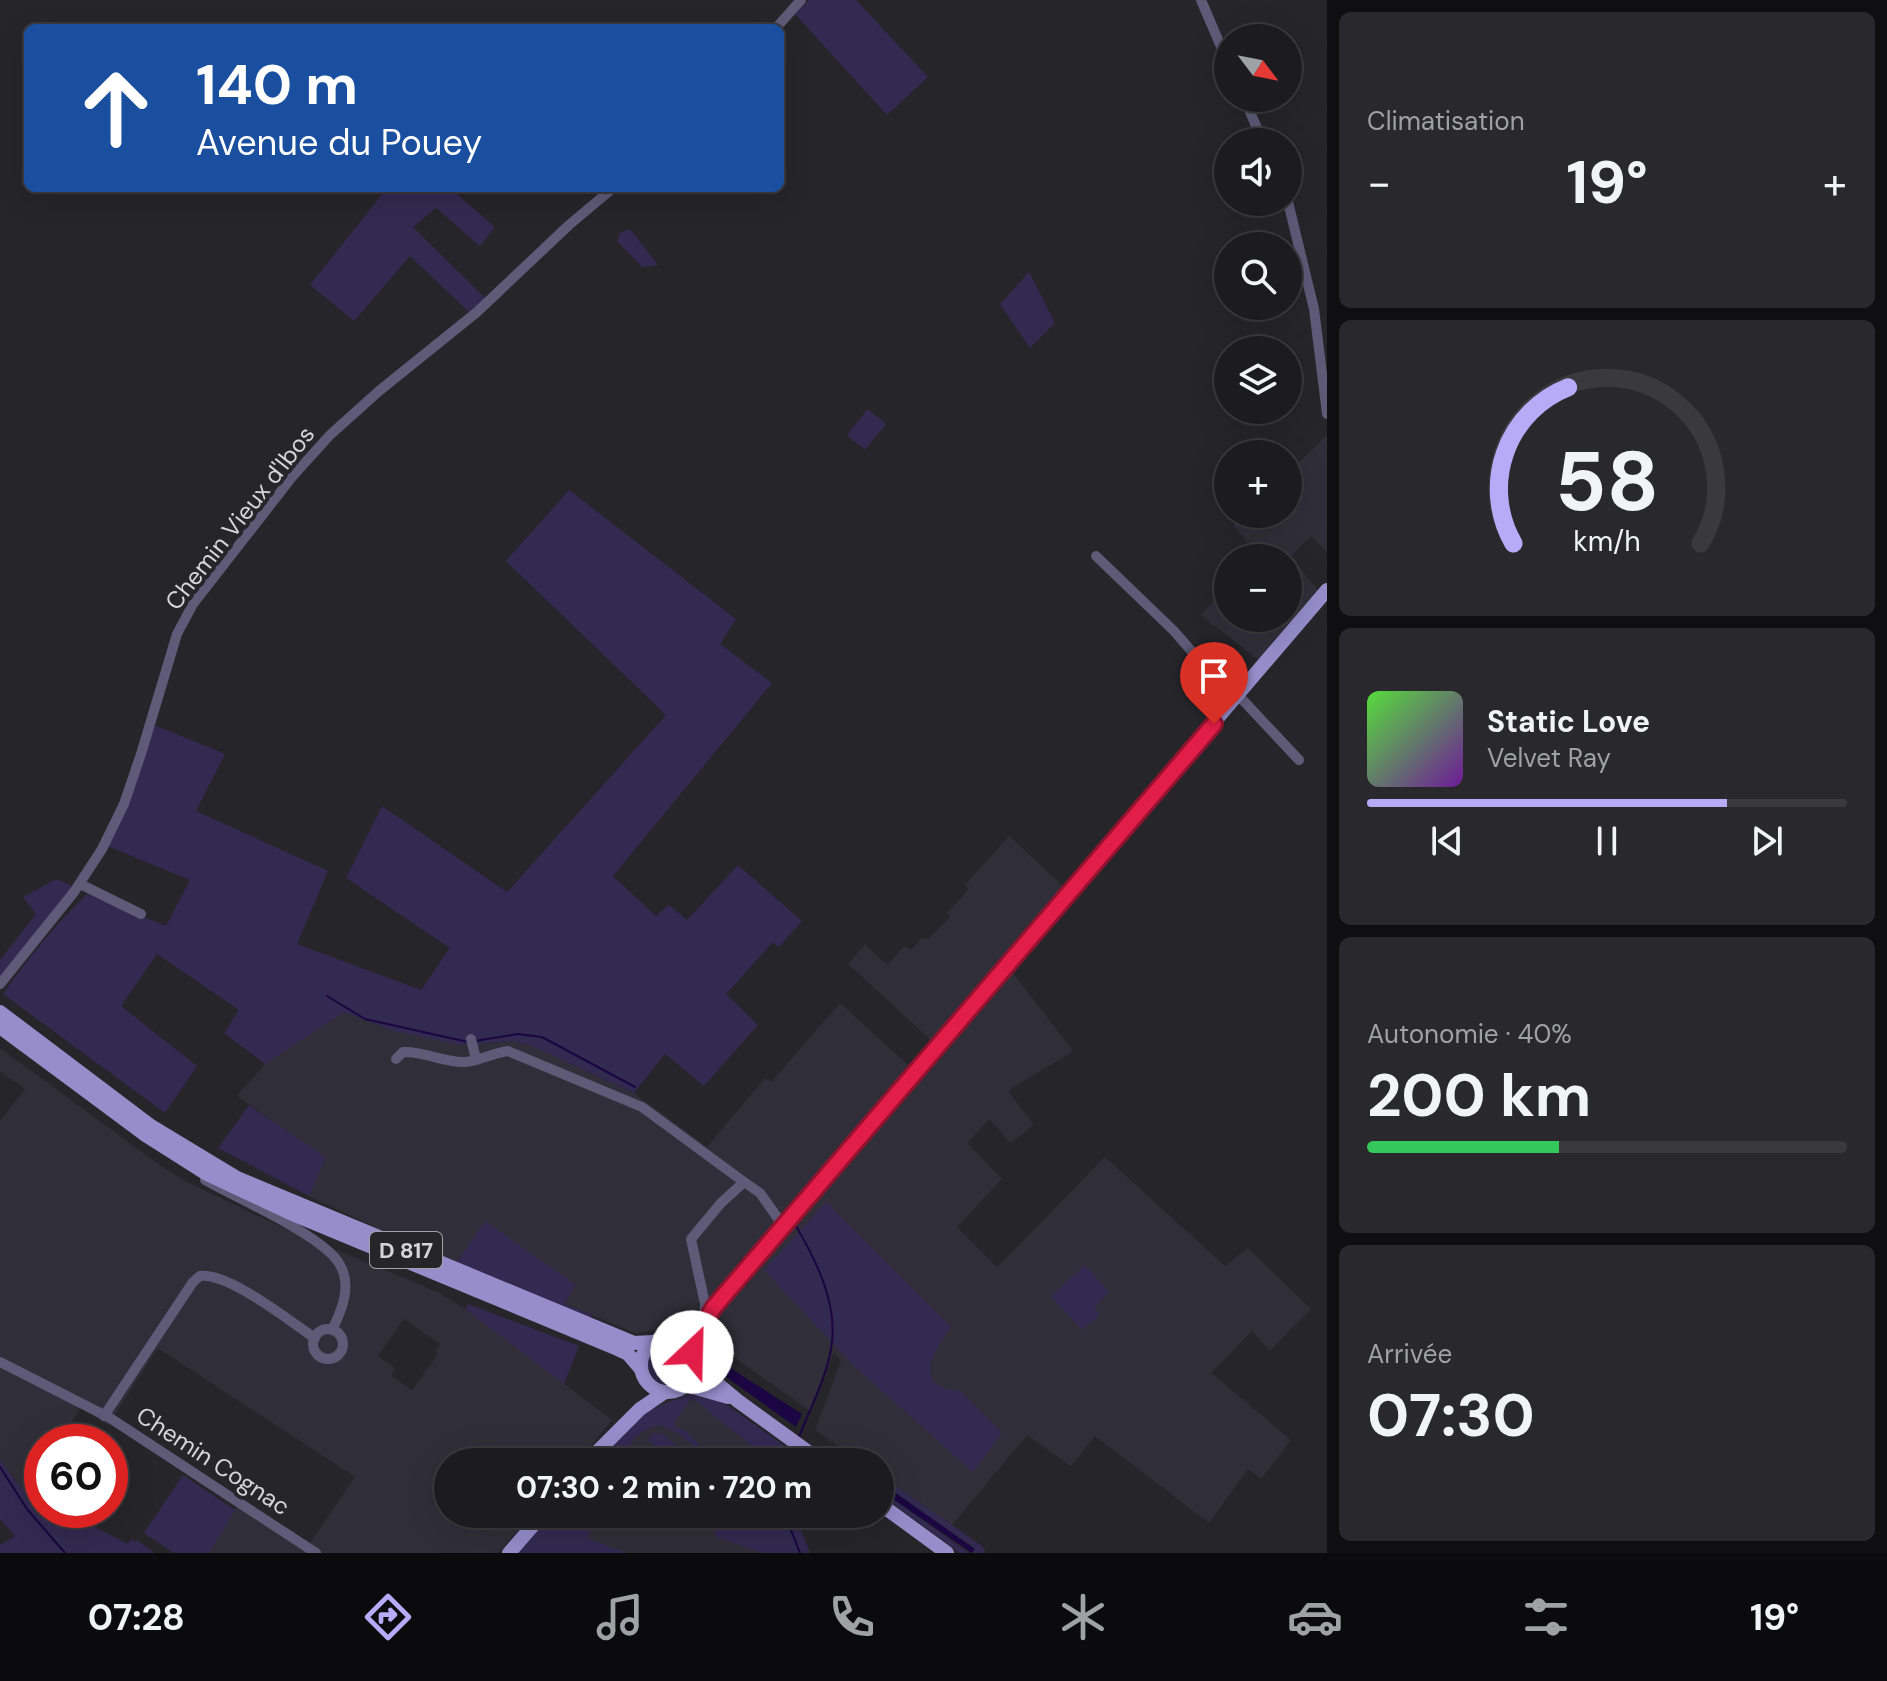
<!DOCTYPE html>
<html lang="fr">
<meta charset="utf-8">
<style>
:root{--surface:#1c1c20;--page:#29292d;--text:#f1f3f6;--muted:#a0a1a5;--line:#3a3a3e;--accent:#b7abf8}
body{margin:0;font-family:"DM Sans",sans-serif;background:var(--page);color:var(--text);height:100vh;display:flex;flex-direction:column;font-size:30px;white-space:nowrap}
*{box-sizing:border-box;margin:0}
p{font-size:26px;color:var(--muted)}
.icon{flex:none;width:44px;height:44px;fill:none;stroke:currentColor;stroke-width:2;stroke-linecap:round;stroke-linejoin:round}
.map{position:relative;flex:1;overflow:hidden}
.panel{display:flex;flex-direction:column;gap:12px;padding:12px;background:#0f0f12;width:560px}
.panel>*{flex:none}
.banner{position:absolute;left:24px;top:24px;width:760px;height:168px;border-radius:12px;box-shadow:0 8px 32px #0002,0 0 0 2px var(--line);background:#1a4fa0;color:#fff;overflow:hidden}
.needle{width:52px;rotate:122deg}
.controls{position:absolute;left:1214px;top:24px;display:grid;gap:16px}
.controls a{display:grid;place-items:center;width:88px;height:88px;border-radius:50%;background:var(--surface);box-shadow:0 8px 32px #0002,0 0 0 2px var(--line);font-size:40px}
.speed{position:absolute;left:24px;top:1424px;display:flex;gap:16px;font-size:40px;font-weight:700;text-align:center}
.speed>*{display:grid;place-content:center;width:104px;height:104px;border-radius:50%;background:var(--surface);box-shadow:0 8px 32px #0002,0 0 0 2px var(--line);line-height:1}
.speed .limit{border:12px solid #d22;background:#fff;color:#111}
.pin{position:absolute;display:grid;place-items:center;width:68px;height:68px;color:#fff;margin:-82px -34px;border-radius:50% 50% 50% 0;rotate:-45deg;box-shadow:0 0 8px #0007}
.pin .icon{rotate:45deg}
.me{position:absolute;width:88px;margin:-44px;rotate:24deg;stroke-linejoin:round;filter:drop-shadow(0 0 6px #0008)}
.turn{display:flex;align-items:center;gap:28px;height:168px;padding:0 40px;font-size:36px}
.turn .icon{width:104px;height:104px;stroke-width:2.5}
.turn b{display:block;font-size:56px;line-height:68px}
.big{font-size:60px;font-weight:700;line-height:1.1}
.panel .tile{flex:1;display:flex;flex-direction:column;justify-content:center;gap:12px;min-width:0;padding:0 28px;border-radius:12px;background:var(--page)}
.panel .dial{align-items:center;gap:0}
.dial svg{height:208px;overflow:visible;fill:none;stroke:var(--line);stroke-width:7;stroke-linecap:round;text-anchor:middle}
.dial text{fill:var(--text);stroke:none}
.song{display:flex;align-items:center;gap:24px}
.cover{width:96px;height:96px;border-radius:12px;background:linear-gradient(135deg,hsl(110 70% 55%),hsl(280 70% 35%))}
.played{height:8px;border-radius:4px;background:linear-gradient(90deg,var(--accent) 75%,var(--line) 75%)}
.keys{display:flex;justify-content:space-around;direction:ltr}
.heat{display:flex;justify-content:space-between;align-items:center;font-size:44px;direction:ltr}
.charge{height:12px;border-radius:6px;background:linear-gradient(90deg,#34c759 40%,var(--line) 0)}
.trip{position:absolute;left:434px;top:1448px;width:460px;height:80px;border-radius:40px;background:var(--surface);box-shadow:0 8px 32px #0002,0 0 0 2px var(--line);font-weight:700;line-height:80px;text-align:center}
.tabs{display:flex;height:128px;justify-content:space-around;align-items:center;background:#0b0b0d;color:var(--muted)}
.tabs .icon{width:56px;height:56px}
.tabs .current{color:var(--accent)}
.tabs b{font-size:36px;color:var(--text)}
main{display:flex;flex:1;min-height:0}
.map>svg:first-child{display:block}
.built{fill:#302f39;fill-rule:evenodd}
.green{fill:#322a51}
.water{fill:#1b0542}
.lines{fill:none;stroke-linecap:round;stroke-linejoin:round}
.stream{stroke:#1b0542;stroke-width:2}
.minor{stroke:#5e5a78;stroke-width:10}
.major{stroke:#968dca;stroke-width:14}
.route-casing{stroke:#92132f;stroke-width:20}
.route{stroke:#e11d48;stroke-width:14}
.labels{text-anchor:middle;stroke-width:8;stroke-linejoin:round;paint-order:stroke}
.shield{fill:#26252a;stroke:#a1a0a4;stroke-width:2}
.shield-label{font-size:22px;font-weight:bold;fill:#d6d5d9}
.street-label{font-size:24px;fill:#d6d5d9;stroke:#26252a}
</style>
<main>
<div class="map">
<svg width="1327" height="1553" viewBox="0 0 1327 1553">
<rect width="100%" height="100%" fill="#26252a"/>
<!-- built -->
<g class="built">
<path d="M1327 435V552L1311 536 1291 556 1319 592 1261 662 1201 615 1228 586V618H1288V558H1255L1259 553 1233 526 1246 514H1288V473Z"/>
<path d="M1009 836 1076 898 1013 973 1073 1051 1008 1091 1034 1125 1010 1143 990 1119 967 1143 1002 1179 957 1227 997 1267 1105 1157 1225 1266 1248 1248 1311 1309 1270 1351 1252 1331 1211 1373 1291 1440 1261 1479 1248 1469 1209 1523 1095 1436 1071 1466 1027 1435 952 1525 880 1475V1462H861L815 1430 841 1361 834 1352 810 1411 705 1337 708 1327 718 1315 700 1301 699 1307 684 1326 635 1333 564 1304 576 1285 455 1265 309 1196 325 1157 237 1096 265 1064 344 1012 394 1031 493 1043 514 1041 532 1046 634 1093 707 1147 765 1078 771 1082 840 1003 909 1066 931 1040 848 964 865 944 887 965 904 946 911 950 922 938 928 939 950 917 947 913 969 889 965 885Z"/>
<path d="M0 1048 165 1169 189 1183 277 1225 440 1293 465 1309 612 1420 577 1462H448V1514H532L498 1553H209L240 1501 310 1543 355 1477 158 1348 108 1425 80 1407 61 1442H42V1478L32 1496 19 1485 0 1460V1121L25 1089 0 1071ZM404 1319 440 1344 435 1351 438 1354 412 1390 391 1376 396 1369 378 1356Z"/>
<path d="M693 1393 754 1424 803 1459 802 1462H595L661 1404Z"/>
<path d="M551 1514H797L796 1524 785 1553H518Z"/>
</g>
<!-- green -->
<g class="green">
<path d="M809 0H856L928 77 887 115 795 14Z"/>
<path d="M387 188H450L495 227 480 246 436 208 413 227 485 298 469 312 410 256 354 321 310 285Z"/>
<path d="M630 229 658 265 642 267 617 241 620 233Z"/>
<path d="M1029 272 1055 323 1030 348 1000 304Z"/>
<path d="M868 409 886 424 865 450 847 435Z"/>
<path d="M569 490 736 619 720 644 772 683 613 876 656 916 669 905 687 920 738 865 802 921 779 947 773 942 726 994 758 1025 704 1086 665 1054 634 1093 532 1046 513 1041 460 1045 394 1031 344 1012 265 1064 224 1033 239 1010 157 954 121 1006 197 1066 165 1113 3 994C29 957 55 925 87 894L166 926 190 880 100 843 120 800 147 722 225 754 196 811 328 871 297 944 421 990 450 948 346 878 382 806 507 892 666 715 506 561Z"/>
<path d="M56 879 71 885 70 891 0 977V960L36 914 23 897Z"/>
<path d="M249 1105 326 1157 309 1196 218 1148Z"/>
<path d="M826 1202 951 1327C933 1352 911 1387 960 1391L1002 1433 973 1472 855 1367 764 1270Z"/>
<path d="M485 1221 576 1285 564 1304 592 1314 590 1319 455 1265Z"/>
<path d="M1085 1265 1109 1292 1094 1307 1100 1314 1082 1330 1051 1296Z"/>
<path d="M468 1304 579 1346 564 1384 465 1309Z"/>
<circle cx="669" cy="1364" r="21"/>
<path d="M693 1393 724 1403 803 1459 802 1462H772L692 1398 674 1423 675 1427 685 1430 698 1443V1454L693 1462 687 1461 692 1453V1444L678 1433 659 1425 645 1430 630 1442 644 1462H608L606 1452 647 1411Z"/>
<path d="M653 1433 663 1434 678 1446 664 1461 648 1439Z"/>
<path d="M0 1460 19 1485 42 1504V1510H49L70 1523 83 1521 128 1544 131 1539 135 1542 137 1540 154 1553H0V1545L15 1536 0 1519Z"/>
<path d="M183 1475 235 1510 209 1553H174L144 1533Z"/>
<path d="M880 1475 982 1546 986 1553H972L974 1548 880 1482Z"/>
<path d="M880 1490 969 1553H960L880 1494Z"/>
<path d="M551 1514H618L606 1530 592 1525 587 1538 627 1553H518Z"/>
<path d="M676 1514H768L780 1519 797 1520 810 1553H763L716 1537 715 1530Z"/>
</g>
<!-- water -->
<g class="water">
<path d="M727 1366 802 1414 796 1427 722 1374Z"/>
<path d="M880 1482 975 1549 972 1553 880 1490Z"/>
</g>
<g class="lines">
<!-- stream -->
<g class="stream">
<path d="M327 996 365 1019 468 1042"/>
<path d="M475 1041 518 1034 542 1037 635 1087"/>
<path d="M796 1226C817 1262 839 1306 831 1349 826 1378 810 1409 799 1437"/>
<path d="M794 1462 795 1454"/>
<path d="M0 1467 27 1509 65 1553"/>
<path d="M787 1520 800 1553"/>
</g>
<!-- minor -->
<g class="minor">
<path d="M1201 0 1228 63"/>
<path d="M776 28 801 0"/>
<path d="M1244 98 1263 142"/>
<path d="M1288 202 1314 309 1327 414"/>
<path d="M1096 556 1174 631 1234 700"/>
<path d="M1239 696 1299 760"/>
<path d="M80 884 141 914"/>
<path d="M0 984 74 892 102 849 124 804 141 754 177 634 193 604 292 477 330 435 379 391 477 312 569 225 613 188"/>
<path d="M471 1039 476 1059"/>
<path d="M396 1059 403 1052C424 1051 445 1063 465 1062 478 1061 493 1053 508 1051L642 1107 744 1182"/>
<path d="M205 1180C236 1198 325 1236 340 1265 352 1286 342 1310 332 1330"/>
<path d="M704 1315 705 1304 691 1239 721 1203 744 1182 760 1193 784 1227"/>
<circle cx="328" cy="1344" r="15"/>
<path d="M0 1362 110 1418 316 1553"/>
<path d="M104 1416 193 1282 200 1276C230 1273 289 1321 315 1338"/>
</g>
<!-- major -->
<g class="major">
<path d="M0 1012 151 1126 237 1178 634 1343 653 1342"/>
<path d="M0 1027 144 1134 207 1174 290 1213 613 1347 628 1354 640 1368"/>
<circle cx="668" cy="1365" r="27"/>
<path d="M692 1352 697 1336 714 1307 1327 590"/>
<path d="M696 1366 738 1401 822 1462"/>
<path d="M686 1385 728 1397"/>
<path d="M587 1462 640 1409 665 1392"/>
<path d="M880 1504 947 1553"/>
<path d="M509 1553 543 1514"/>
</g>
</g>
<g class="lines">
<!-- route casing -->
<g class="route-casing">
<path id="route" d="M692 1352 697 1336 714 1307 1214 724"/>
</g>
<!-- route -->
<use href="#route" class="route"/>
</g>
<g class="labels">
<!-- shield labels -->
<rect class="shield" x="370" y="1232" width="72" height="36" rx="6"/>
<g class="shield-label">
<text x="406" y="1258">D 817</text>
</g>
<!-- street labels -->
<g class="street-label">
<text transform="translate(240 518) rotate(-52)" y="8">Chemin Vieux d'Ibos</text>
<text transform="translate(213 1461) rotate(33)" y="8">Chemin Cognac</text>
</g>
</g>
</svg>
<div class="controls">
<a><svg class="needle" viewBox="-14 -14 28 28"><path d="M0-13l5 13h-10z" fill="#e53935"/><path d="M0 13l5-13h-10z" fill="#a0a1a5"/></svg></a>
<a><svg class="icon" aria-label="sound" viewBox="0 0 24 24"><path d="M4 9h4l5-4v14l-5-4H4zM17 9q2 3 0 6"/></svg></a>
<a><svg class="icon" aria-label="search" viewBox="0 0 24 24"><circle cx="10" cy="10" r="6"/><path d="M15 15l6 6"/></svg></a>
<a><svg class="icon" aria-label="layers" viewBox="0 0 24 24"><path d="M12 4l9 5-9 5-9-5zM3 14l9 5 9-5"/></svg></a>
<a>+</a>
<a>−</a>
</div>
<div class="speed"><div class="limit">60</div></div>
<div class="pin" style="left:1214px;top:724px;background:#d93025"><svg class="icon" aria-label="arrive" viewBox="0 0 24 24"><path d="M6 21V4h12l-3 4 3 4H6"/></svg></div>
<svg class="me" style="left:692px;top:1352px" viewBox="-20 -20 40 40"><circle r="19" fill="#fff"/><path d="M0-13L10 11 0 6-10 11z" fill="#e11d48"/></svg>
<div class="trip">07:30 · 2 min · 720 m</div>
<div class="banner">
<div class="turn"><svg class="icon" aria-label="ahead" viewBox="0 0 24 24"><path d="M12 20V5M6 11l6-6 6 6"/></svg><div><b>140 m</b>Avenue du Pouey</div></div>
</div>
</div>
<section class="panel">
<div class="tile"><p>Climatisation</p>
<div class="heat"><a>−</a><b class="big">19°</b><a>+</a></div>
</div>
<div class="tile dial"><svg viewBox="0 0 100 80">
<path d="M14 69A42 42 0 1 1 86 69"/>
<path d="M14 69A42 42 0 0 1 35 9" stroke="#b7abf8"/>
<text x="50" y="56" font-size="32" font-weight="700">58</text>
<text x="50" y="72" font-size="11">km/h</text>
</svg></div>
<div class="tile">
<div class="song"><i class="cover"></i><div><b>Static Love</b><p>Velvet Ray</p></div></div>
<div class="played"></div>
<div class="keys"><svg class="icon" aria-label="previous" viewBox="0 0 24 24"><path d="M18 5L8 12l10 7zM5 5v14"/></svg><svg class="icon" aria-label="pause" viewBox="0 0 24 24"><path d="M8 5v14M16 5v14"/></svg><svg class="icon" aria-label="next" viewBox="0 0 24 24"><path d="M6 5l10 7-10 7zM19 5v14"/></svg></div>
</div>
<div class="tile"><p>Autonomie · 40%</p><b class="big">200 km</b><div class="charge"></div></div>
<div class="tile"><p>Arrivée</p><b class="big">07:30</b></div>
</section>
</main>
<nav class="tabs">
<b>07:28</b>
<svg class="icon current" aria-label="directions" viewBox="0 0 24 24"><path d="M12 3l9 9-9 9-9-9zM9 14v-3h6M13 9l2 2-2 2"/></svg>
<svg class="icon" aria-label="music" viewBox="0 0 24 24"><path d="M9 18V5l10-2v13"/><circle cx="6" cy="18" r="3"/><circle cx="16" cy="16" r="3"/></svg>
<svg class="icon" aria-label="phone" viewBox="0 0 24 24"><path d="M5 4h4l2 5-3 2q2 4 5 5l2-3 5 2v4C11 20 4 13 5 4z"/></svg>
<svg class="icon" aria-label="climate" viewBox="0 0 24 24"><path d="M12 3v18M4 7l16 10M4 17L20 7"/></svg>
<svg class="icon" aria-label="car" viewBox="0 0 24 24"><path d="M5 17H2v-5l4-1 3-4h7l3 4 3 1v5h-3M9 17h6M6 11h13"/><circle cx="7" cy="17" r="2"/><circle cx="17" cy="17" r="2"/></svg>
<svg class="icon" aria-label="filters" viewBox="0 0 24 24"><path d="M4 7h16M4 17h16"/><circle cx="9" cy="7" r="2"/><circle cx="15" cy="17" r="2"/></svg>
<b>19°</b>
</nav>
